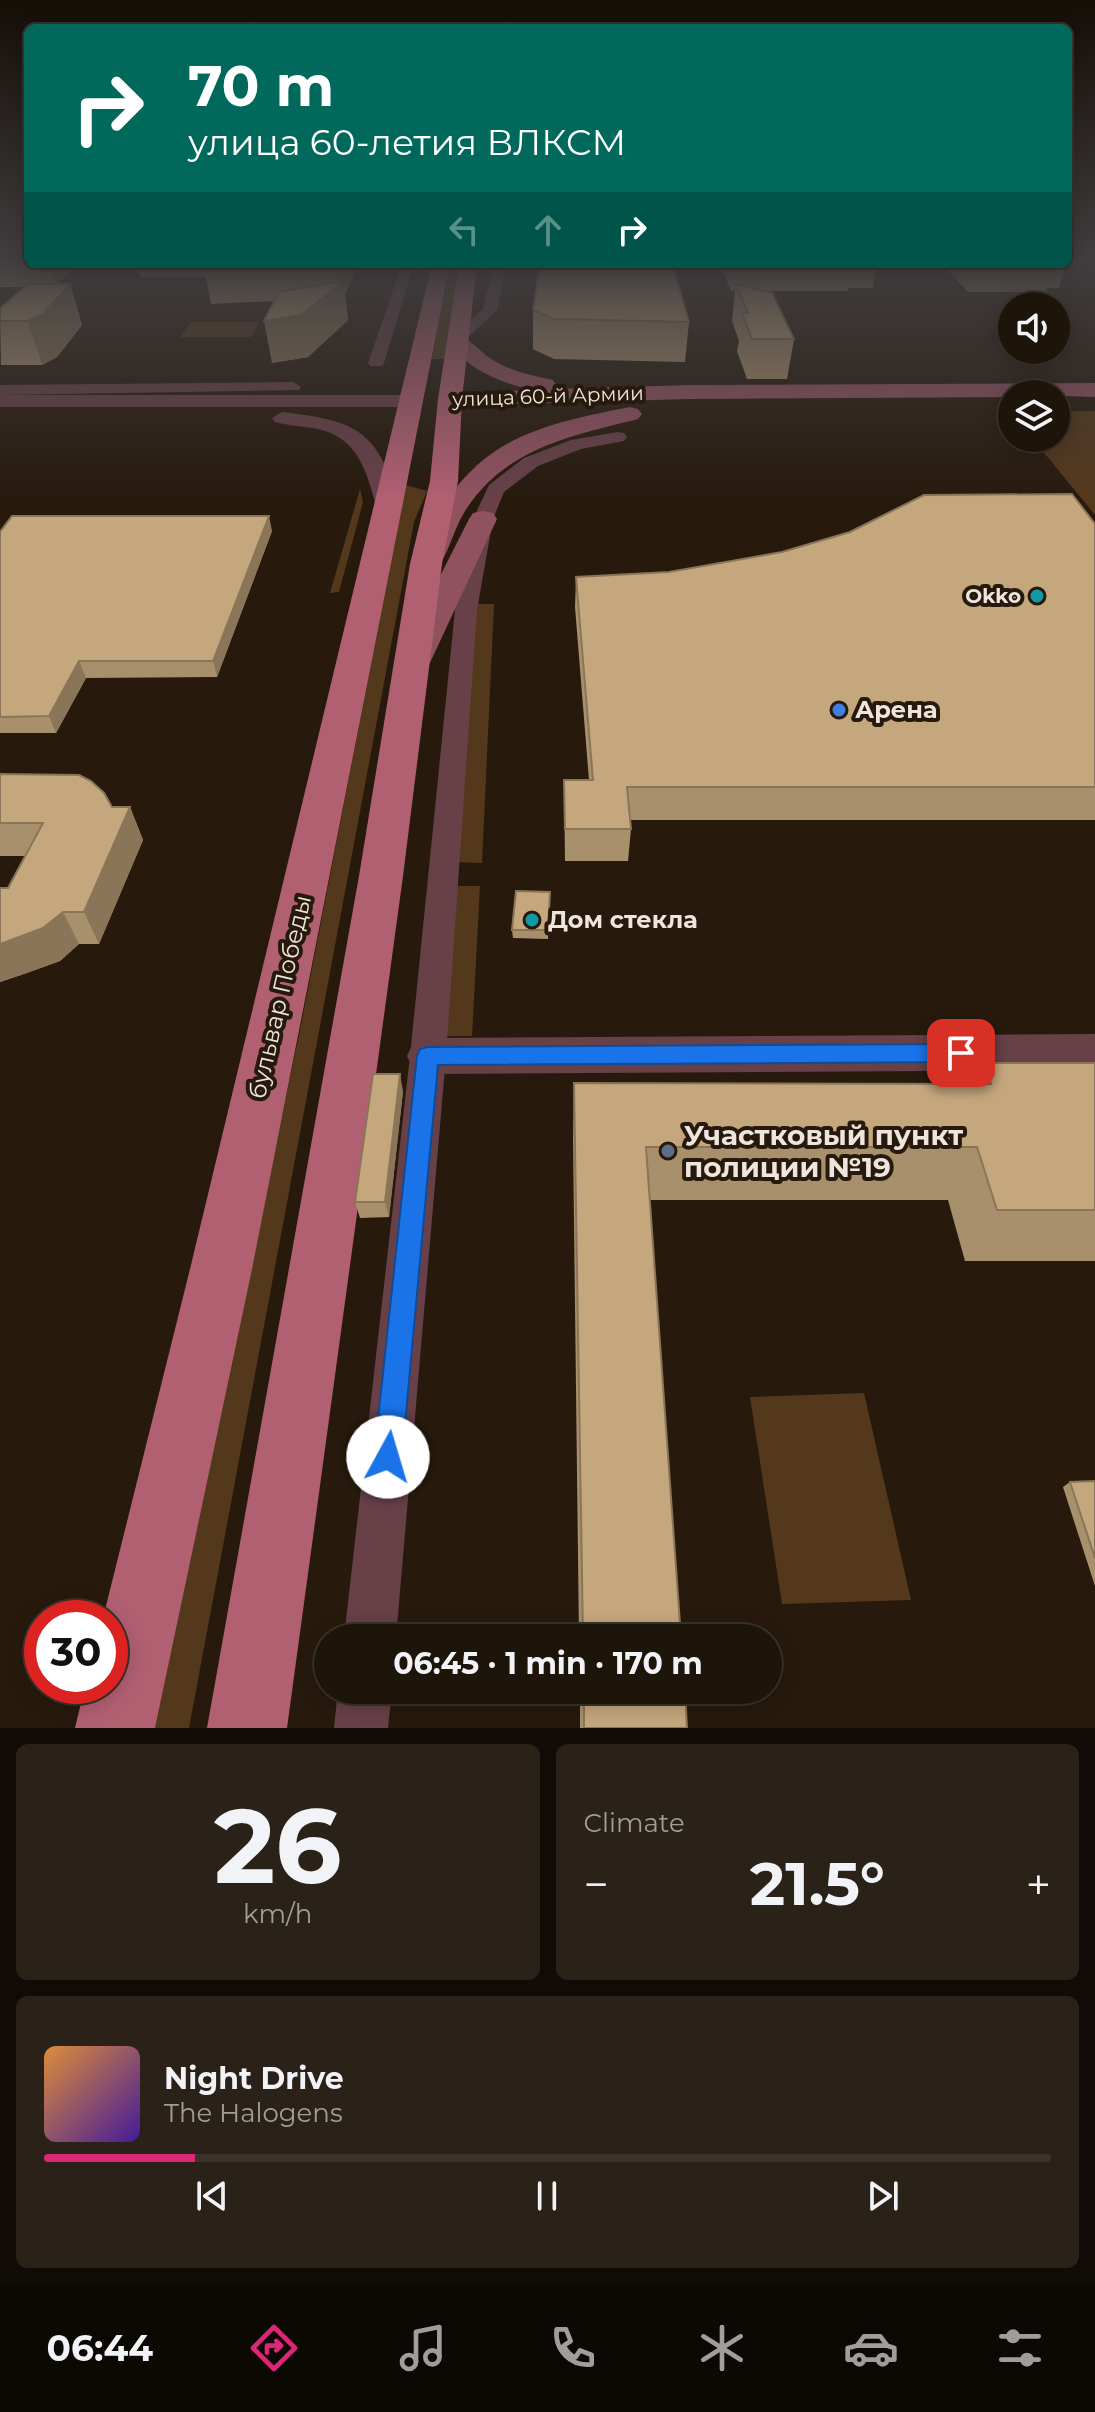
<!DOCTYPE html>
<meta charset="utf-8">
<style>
:root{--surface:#1d140a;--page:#2a2118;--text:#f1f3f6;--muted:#a09e9c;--line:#3b332b;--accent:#db2777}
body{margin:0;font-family:Montserrat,sans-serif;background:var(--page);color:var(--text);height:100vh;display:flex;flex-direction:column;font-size:30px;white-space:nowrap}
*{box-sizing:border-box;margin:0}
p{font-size:26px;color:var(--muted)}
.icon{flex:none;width:44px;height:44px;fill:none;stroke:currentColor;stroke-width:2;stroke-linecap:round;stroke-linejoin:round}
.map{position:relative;height:1728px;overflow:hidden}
.panel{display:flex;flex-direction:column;gap:16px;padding:16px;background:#100b06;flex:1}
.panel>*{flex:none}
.top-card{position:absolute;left:24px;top:24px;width:1048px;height:244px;border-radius:12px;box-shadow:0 4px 20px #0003,0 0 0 2px var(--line);background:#00695c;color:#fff;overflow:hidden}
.buttons{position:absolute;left:998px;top:292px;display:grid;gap:16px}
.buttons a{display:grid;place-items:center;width:72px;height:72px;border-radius:50%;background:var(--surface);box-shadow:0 4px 20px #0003,0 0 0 2px var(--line);font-size:40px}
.speed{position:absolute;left:24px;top:1600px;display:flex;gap:16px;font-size:40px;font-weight:700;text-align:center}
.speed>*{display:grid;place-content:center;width:104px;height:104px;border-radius:50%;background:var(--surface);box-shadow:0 4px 20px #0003,0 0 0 2px var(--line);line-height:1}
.speed .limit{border:12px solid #d22;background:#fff;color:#111}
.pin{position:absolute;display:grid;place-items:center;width:68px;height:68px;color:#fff;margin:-34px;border-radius:16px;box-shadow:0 4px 12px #0006}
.me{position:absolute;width:88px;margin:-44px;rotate:6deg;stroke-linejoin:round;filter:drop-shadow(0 0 6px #0008)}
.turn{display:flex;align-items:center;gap:28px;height:168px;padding:0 32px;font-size:36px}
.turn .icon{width:104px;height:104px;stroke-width:2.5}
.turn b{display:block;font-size:56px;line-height:68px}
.lanes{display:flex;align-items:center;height:76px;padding:0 32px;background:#0003;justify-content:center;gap:40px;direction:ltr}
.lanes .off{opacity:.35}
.big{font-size:60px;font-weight:700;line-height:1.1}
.panel .card{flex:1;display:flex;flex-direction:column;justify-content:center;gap:12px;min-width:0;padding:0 28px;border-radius:12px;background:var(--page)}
.panel .dial{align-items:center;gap:0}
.dial b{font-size:104px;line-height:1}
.song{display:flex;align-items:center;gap:24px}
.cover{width:96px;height:96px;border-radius:12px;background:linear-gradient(135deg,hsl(30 70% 55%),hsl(260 70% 35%))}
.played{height:8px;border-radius:4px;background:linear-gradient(90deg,var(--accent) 15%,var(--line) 15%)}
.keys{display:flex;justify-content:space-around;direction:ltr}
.heat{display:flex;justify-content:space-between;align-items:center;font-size:44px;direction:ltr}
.panel .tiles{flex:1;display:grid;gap:16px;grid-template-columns:1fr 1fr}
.card:last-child{grid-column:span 2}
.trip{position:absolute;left:314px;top:1624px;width:468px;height:80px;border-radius:40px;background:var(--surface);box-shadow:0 4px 20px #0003,0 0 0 2px var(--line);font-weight:700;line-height:80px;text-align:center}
.tabs{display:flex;height:128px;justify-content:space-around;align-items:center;background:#0c0804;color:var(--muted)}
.tabs .icon{width:56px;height:56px}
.tabs .on{color:var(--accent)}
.tabs b{font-size:36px;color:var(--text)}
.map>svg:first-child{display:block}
.green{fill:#54381c}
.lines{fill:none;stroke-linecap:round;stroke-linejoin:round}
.minor{fill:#674048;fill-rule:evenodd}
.tertiary{fill:#674048;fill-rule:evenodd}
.secondary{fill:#915260;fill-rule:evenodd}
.primary{fill:#b16072;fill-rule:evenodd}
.wall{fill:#a9906c}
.shaded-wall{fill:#8a7558}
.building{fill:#c5a77e;stroke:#8a7558;stroke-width:2}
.route{fill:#1a73e8;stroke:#114b97;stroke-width:2}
.culture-dot{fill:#0f9aa8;stroke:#271a0d;stroke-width:3}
.shop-dot{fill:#3f7fe0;stroke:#271a0d;stroke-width:3}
.service-dot{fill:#5c6f8a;stroke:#271a0d;stroke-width:3}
.labels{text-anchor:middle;stroke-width:8;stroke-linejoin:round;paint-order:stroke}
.far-street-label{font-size:20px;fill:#eee5dd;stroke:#271a0d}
.far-poi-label{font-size:20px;font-weight:bold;fill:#eee5dd;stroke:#271a0d;text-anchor:end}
.poi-label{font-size:24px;font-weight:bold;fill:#eee5dd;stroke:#271a0d;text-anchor:start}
.street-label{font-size:24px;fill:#eee5dd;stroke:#271a0d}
.near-poi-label{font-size:28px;font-weight:bold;fill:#eee5dd;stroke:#271a0d;text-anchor:start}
</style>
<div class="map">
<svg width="1095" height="1728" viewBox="0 0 1095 1728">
<rect width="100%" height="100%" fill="#271a0d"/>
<!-- green -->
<g class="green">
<path d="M450 264H462L447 359H431Z"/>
<path d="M191 322H259L251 337H180Z"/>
<path d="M1056 411H1095V515L1032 438H1056Z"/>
<path d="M406 485 427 491 414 522 189 1728H155L301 1025Z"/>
<path d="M360 489 363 502 339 592 330 593Z"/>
<path d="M477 604H494L482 863 456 862Z"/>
<path d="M456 886H480L472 1036H443Z"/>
<path d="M864 1393 911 1600 782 1604 750 1397Z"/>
</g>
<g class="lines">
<!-- minor -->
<g class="minor">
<path d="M402 264H414L384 363 382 366H370L368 363Z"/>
<path d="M494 264H506L497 310 463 342H453V336L483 309Z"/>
<path d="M293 382 301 387 299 390 0 395V385Z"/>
<path d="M618 432 624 433 627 437 624 441 581 449 538 466 504 492 493 519 477 610 446 1056 396 1638H344L410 1056 455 610 473 519 489 485 524 458 571 440Z"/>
<path d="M338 1690H392L388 1728H334Z"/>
</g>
<!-- tertiary -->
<g class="tertiary">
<path d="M0 395H411L421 401 411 407H0Z"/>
<path d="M282 412C361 421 378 432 401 509L397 514H381L377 509C367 473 359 438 318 429 304 426 289 426 275 422L272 418Z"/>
<path d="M1095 1034V1070L428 1074 413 1069 407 1056 413 1043 428 1038Z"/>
</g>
<!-- secondary -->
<g class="secondary">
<path d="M457 335C471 338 480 353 493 360 512 372 532 375 553 380L556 385 554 389 689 385 1095 383V397L1012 394V397L689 399 450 406 442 404 438 399 442 394 532 390C499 382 468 370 447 341Z"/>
<path d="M630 407 638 409 642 414 638 419C571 436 505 448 465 511 454 529 450 549 439 566L428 569 417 566 413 560C467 447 511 430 630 407Z"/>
<path d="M483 511 493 513 497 519 428 667 423 674 411 677 399 674 394 667 469 519 473 513Z"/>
</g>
<!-- primary -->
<g class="primary">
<path d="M432 264H450L252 1269 155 1728H75L85 1686H110V1618H103L190 1269Z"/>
<path d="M459 264H477L462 399 458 481 442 564 403 876 287 1728H207L359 876 410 564 430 481 438 399Z"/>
</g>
</g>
<!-- wall -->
<g class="wall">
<path d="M0 257 28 264H78L57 284H70L82 325 57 357 42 365H1L0 308 25 287H0Z"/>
<path d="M137 264H359L345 294 348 320 308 357 272 363 274 301 211 304 206 277H140Z"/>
<path d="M720 264H877L873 288H848V291H764L794 339 787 379H747L737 351 739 341 732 321 735 291H731Z"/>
<path d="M942 264H1066L1059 288H1047L1046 292H968Z"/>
<path d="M533 310 689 322 685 362 554 359 533 349Z"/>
<path d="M1095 524V820H630L631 829 628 861H565L564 780H589L575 607 576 577 669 572Z"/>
<path d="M272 531 217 677 86 678 56 733H0V532Z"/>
<path d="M0 774 112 807H130L143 840 99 944H79L60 961 21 975 0 982V888H8L25 856H0Z"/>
<path d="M550 892 548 939 513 938 512 930Z"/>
<path d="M984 1063H1095V1261H965L948 1200H650L681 1638H579L573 1138 574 1083 974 1084Z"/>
<path d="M403 1091 389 1217 360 1218 355 1202Z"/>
<path d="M1095 1481V1586L1063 1487 1070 1482Z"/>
<path d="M580 1690H685L687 1728H580Z"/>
</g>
<!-- shaded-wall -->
<g class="shaded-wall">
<path d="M48 264H78L54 287Z"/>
<path d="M336 264H359L345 294 348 320 308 357 272 363 264 321 338 285Z"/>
<path d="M70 284 82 325 57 357 42 365 28 321Z"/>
<path d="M269 516 272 531 217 677 213 661Z"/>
<path d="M79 661 86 678 56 733 49 716Z"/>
<path d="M130 807 143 840 99 944 84 912Z"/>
<path d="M63 912 79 944 60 961 21 975 0 982V944Z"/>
<path d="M400 1074 403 1091 389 1217 385 1202Z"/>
</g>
<!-- building -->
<g class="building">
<path d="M0 257H28V264H48L0 265Z"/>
<rect x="294" y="264" width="42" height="1"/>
<path d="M549 264H664L673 266 689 322 554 319 533 310 539 270Z"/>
<path d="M733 264H852V265H734Z"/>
<path d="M971 264H1049L1053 267H975Z"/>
<path d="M344 281 301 315 264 321 279 292Z"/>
<path d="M28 284H70L43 314 28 321H0V308Z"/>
<path d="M736 284 772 293 794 339H752L742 313H748Z"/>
<path d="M1072 494 1095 524V787H627L631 829H565L564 780H593L576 577 669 572 782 552 850 532 924 495Z"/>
<path d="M12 516H269L213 661H79L49 716 0 717V532Z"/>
<path d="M0 774 79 775 91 781 104 793 112 807H130L84 912H63L43 928 0 944V888H8L43 823H0Z"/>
<path d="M516 891 550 892 548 930H512Z"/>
<path d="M984 1063H1095V1210H997L977 1147H646L681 1638H583L574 1083 991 1084Z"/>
<path d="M373 1074H400L385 1202H355Z"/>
<path d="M1095 1481V1558L1070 1482Z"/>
<path d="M584 1690H685L687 1728H584Z"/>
</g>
<!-- sky -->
<linearGradient id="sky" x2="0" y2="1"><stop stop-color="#150e07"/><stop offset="0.52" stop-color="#413e40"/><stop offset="1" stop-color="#413e40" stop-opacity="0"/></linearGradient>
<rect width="1095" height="499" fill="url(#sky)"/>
<!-- route -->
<path class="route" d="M961 1044 969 1047 972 1053 969 1059 961 1062 438 1065 402 1457 398 1467 388 1471 378 1467 374 1457 417 1056 420 1049 428 1047Z"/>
<!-- markers -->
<g class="culture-dot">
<circle cx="1037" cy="596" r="8"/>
<circle cx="532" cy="920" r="8"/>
</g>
<circle class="shop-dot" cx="839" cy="710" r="8"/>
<circle class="service-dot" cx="668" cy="1151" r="8"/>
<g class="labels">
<!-- far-street labels -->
<g class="far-street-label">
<text transform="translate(548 396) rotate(-2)" y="7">улица 60-й Армии</text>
</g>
<!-- far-poi labels -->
<g class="far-poi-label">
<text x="1021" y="603">Okko</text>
</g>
<!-- poi labels -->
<g class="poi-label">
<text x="855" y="718">Арена</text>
<text x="548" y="928">Дом стекла</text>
</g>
<!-- street labels -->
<g class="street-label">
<text transform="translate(280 997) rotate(-77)" y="8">бульвар Победы</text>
</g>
<!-- near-poi labels -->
<g class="near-poi-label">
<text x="684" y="1145">Участковый пункт<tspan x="684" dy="32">полиции №19</tspan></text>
</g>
</g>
</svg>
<div class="buttons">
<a><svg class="icon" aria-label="sound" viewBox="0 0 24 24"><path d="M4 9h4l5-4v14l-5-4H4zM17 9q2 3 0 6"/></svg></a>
<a><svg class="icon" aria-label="layers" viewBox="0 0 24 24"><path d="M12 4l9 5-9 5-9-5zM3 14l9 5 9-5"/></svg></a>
</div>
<div class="speed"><div class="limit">30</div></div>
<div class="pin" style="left:961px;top:1053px;background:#d93025"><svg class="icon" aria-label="arrive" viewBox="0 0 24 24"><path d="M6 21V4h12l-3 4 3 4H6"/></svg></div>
<svg class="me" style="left:388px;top:1457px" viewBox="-20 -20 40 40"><circle r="19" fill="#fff"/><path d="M0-13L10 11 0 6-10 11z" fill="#1a73e8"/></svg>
<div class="trip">06:45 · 1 min · 170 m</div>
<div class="top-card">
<div class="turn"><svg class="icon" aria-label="right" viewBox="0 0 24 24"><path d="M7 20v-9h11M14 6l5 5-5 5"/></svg><div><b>70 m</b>улица 60-летия ВЛКСМ</div></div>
<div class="lanes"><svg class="icon off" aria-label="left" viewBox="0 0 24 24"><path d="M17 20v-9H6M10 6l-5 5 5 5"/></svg><svg class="icon off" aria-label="ahead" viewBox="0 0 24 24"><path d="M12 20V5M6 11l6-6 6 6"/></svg><svg class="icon" aria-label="right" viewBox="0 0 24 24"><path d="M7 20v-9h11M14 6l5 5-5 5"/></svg></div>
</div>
</div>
<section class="panel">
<div class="tiles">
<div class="card dial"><b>26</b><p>km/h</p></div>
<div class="card"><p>Climate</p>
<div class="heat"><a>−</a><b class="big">21.5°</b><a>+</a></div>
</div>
<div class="card">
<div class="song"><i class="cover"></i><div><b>Night Drive</b><p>The Halogens</p></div></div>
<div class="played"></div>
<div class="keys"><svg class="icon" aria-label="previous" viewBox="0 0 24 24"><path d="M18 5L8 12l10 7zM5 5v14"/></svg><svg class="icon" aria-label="pause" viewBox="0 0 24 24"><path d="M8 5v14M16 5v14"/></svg><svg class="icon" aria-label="next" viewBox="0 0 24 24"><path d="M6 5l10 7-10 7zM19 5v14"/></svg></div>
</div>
</div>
</section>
<nav class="tabs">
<b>06:44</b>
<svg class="icon on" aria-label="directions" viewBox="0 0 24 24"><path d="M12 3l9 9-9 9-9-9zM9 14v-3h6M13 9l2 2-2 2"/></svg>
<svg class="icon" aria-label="music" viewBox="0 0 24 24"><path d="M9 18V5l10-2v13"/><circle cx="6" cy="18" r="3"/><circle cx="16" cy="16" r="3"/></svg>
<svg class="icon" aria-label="phone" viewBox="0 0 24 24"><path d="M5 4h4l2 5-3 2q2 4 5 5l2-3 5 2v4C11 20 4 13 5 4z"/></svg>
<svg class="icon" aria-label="climate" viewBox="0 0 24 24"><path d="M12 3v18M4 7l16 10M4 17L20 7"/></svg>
<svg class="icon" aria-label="car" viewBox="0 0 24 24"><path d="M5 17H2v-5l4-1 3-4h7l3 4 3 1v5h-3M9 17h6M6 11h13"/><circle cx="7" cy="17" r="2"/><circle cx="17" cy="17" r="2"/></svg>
<svg class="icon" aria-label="filters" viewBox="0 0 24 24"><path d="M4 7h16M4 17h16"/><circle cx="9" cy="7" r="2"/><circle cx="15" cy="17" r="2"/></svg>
</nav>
